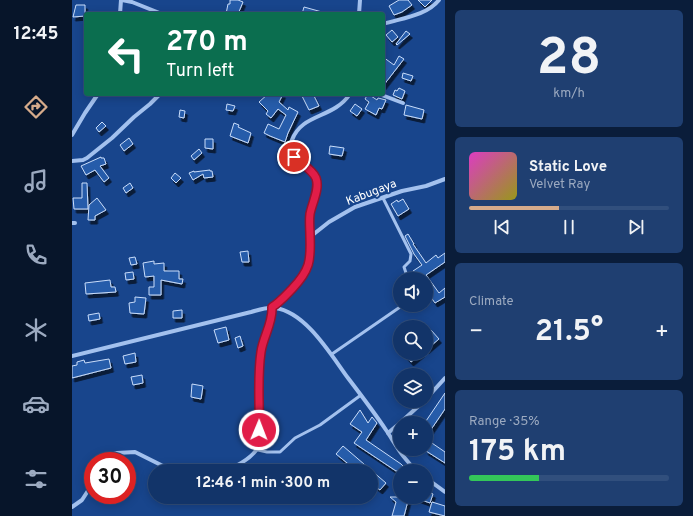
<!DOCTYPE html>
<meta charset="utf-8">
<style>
:root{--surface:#123469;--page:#1f3f71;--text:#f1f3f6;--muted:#9caac0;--line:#314f7d;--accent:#d6ab8b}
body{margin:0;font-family:Overpass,sans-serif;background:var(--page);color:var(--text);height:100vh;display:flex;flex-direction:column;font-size:15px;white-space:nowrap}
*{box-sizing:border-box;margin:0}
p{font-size:13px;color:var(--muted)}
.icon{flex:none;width:22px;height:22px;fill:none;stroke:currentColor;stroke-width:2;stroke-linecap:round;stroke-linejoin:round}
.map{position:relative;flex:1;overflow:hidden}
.side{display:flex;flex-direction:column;gap:10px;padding:10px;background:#0a1d3a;width:248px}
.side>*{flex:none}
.guide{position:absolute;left:12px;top:12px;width:301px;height:84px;border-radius:4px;box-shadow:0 2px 10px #0003,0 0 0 1px var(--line);background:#0b6e4f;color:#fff;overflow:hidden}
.fabs{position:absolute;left:321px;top:272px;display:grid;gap:8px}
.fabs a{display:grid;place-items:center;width:40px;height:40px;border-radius:50%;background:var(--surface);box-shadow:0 2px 10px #0003,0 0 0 1px var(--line);font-size:20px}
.speed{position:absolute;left:12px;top:452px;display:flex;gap:8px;font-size:20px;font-weight:700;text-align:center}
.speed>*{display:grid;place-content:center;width:52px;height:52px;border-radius:50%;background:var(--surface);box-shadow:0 2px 10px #0003,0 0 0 1px var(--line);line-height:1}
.speed .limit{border:6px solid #d22;background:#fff;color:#111}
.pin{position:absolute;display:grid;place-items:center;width:34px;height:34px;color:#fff;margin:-17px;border:2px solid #fff;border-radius:50%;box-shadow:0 1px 4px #0007}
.me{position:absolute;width:44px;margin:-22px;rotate:1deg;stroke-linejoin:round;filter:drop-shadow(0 0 3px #0008)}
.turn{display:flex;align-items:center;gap:14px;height:84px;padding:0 16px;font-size:18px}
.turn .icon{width:52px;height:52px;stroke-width:2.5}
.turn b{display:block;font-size:28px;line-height:34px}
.big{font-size:30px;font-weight:700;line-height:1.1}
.side .widget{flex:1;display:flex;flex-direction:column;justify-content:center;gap:6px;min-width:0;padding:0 14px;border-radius:6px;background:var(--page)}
.side .dial{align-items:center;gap:0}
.dial b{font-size:52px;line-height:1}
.song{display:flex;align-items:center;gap:12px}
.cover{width:48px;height:48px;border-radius:6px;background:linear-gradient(135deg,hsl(310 70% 55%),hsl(60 70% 35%))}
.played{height:4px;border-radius:2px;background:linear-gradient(90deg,var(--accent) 45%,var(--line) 45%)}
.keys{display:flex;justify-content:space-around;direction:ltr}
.heat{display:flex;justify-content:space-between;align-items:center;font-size:22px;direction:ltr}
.charge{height:6px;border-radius:3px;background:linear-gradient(90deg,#34c759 35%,var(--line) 0)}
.trip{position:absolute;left:76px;top:464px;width:230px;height:40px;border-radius:20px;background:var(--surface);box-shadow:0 2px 10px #0003,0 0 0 1px var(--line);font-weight:700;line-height:40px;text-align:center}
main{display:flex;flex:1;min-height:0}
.tab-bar{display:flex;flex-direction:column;width:72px;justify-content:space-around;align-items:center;background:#07152a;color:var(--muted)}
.tab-bar .icon{width:28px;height:28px}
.tab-bar .on{color:var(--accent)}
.tab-bar b{font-size:18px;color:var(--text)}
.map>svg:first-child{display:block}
.building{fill:#275baa;stroke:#c9ddfa;filter:url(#shadow)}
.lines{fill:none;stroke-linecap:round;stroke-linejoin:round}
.service{stroke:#a3c1ee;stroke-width:3}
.minor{stroke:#a3c1ee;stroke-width:4}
.route-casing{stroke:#92132f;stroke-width:10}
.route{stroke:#e11d48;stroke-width:7}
.labels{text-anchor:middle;stroke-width:4;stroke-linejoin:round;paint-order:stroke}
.street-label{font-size:12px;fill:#fff;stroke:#18458c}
</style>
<main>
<nav class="tab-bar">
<b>12:45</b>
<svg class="icon on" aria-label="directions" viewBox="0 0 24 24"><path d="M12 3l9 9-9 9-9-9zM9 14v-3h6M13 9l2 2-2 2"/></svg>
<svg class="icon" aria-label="music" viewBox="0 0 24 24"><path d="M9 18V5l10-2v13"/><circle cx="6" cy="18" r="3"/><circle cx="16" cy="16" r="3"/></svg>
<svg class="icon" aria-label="phone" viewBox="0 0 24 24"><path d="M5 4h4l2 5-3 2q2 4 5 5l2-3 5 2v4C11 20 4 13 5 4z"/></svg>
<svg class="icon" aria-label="climate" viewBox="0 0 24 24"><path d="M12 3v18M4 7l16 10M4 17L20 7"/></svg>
<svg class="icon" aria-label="car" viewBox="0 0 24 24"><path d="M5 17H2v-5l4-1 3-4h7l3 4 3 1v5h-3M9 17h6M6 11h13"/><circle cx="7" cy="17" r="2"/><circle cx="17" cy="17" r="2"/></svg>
<svg class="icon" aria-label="filters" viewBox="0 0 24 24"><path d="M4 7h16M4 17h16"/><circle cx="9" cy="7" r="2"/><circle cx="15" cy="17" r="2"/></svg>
</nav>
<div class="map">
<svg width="373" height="516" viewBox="0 0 373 516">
<defs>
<filter id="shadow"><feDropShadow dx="2.5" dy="4" stdDeviation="0" flood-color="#0009"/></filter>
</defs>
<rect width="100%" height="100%" fill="#18458c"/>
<!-- building -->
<g class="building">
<path d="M158 0H166L171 2 166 14H154L156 4H158Z"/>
<path d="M327 0H336L340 5 330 12 322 15 317 6Z"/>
<path d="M346 0H360L353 7Z"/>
<path d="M4 5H13V16L1 17Z"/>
<path d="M232 7 250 12V14H230Z"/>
<path d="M320 30 326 37 320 42 314 35Z"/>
<path d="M334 31 338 34 325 45 324 44Z"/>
<path d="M327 56 332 59 311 86V57L322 65Z"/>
<path d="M331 73 341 76 339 81 330 78Z"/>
<path d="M327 88 333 91 330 99 321 95 323 90 325 91Z"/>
<path d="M196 94H211L207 102 216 110 217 107 226 112 216 133 213 142 198 136 192 133 196 124 207 129 214 115 206 109 199 118 194 114 196 111 187 102Z"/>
<path d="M229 94H241L247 106 237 110Z"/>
<path d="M296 94 305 100 306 98 314 100 310 109 307 108 304 115 293 109 297 102 293 99Z"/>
<path d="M155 104 163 106 161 111 154 110Z"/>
<path d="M283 104 290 109 285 116 278 111Z"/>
<path d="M334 105 352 110 350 119 332 115Z"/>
<path d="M108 110 113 111 112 118 107 117Z"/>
<path d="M30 122 34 126 27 132 24 128Z"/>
<path d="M162 123 167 125 166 127 179 133 176 143 158 136Z"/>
<path d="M57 138 61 144 52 151 48 145Z"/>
<path d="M133 139H141V149L133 148Z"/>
<path d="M258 146 272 148 270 156 257 154Z"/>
<path d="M127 149 130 153 122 160 119 156Z"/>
<path d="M29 157V158H32L34 164 28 166 37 178 32 182 23 170 14 175 9 166Z"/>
<path d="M138 170V171H140L141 177 132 178 131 174 121 180 117 173 122 171V172Z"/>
<path d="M103 173 109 178 104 183 99 178Z"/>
<path d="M10 183H15L16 209H2L1 198H10Z"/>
<path d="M58 183 61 188 54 193 51 188Z"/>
<path d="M25 198 34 210 23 216V220H16L17 205Z"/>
<path d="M331 199 337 209 326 216 319 204 325 200 326 202Z"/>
<path d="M336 234 342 244H341L354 263 364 255 366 258 373 253V262L354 275 367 293 373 288V297L363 303 354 290V279H346L341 271 350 265 342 254 333 236Z"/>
<path d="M176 251 177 262H170L168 252Z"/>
<path d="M63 257 65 264 59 265 57 258Z"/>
<path d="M82 261V264L92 263V271H107V279H111L110 284 89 280V295H77V287H82V276L73 277 71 263Z"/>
<path d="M61 272 62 279 54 280 53 273Z"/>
<path d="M38 280 39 287H43L44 292 14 294 13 283Z"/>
<path d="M63 297 74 298 72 314 58 313 57 303 63 302Z"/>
<path d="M110 310V318H101V311Z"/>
<path d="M27 313 28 319 17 321 16 315Z"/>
<path d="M154 327 157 340 146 343 142 330Z"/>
<path d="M359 330 367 339 354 350V334Z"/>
<path d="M168 336 171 346 166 348 163 338Z"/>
<path d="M63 353 64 362 53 364 51 356Z"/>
<path d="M331 353H350L339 362Z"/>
<path d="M37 359 39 368 0 378V366L5 365V362L12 360 13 363Z"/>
<path d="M70 375 71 383 61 385 59 377Z"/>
<path d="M120 384 131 386 129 399 119 397Z"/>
<path d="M373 393V409L354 437V421Z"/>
<path d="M288 410 296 423 300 417 305 423 294 440 329 464 336 471H324L282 443 290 432 278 424Z"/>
<path d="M354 439 373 452V463L354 451Z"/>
<path d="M271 446 314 483 308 490 299 483V471H285L264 454Z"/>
<path d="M354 491 361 494 358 503 344 498 354 497Z"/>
<path d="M318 497H337L332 516H320L324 502Z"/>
<path d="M360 502 373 506V516L357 512Z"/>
</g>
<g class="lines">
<!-- service -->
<g class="service">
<path d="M311 198 339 254 338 261 332 267 336 279"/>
<path d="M260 354 331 305"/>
<path d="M186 450 195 452H208L223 438 248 425 289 395"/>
</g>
<!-- minor -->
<g class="minor">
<path d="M50 0 60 2 90 14"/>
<path d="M48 14 49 0"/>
<path d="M287 14 288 0"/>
<path d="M311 24C330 18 354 16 367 0"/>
<path d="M307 94 331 103"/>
<path d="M0 135 13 113 26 94"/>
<path d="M0 161 11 160 15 158 40 138 62 117 78 104 88 94"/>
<path d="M0 223H3"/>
<path d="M238 237 257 222 283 207 330 191 354 186 373 179"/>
<path d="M201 307C212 298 232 280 236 266 239 257 238 247 238 239 238 230 236 222 238 214 240 203 248 189 244 178 238 162 212 163 220 140 230 113 261 119 278 94"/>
<path d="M0 356 179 312C186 310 196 307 203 308 234 312 259 355 276 378 289 395 302 412 314 430 324 445 331 459 345 471"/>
<path d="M354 399 373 378"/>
<path d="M328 423 352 401"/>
<path d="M316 433 328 423"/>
<path d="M28 461 35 456 45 453 63 452 89 465 105 471"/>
<path d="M153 471C165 466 182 458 187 445L188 363 192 341 200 319V307"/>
<path d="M354 478 373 492"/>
<path d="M0 507 10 500 21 483"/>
</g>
</g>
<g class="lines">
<!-- route casing -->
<g class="route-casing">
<path id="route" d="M187 430C188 404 185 378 189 352 191 337 201 323 200 307 207 303 214 295 220 289 238 270 239 261 238 236 238 229 237 221 238 214 240 203 248 189 244 178 240 169 228 163 222 157"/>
</g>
<!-- route -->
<use href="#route" class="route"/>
</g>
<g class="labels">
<!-- street labels -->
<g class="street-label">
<text transform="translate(299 192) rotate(-21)" y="4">Kabugaya</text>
</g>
</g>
</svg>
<div class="fabs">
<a><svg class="icon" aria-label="sound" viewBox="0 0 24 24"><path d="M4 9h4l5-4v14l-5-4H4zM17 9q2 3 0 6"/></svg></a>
<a><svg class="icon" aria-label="search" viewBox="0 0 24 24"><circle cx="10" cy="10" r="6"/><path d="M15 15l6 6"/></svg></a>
<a><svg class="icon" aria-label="layers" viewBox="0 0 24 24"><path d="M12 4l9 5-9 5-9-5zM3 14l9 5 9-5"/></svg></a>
<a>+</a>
<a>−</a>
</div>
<div class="speed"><div class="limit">30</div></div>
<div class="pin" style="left:222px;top:157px;background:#d93025"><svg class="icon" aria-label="arrive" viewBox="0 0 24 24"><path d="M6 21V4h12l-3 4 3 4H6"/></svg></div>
<svg class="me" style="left:187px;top:430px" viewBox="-20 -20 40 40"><circle r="17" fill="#e11d48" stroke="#fff" stroke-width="3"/><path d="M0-11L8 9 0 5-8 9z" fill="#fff"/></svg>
<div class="trip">12:46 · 1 min · 300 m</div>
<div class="guide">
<div class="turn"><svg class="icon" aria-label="left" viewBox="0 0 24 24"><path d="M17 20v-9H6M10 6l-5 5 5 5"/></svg><div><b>270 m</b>Turn left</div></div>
</div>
</div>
<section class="side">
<div class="widget dial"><b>28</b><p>km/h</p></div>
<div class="widget">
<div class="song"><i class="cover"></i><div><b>Static Love</b><p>Velvet Ray</p></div></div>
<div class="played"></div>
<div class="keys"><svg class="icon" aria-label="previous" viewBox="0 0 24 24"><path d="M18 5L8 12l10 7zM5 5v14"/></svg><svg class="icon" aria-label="pause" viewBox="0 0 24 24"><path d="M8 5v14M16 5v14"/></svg><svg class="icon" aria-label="next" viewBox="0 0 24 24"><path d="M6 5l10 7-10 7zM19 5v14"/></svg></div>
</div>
<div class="widget"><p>Climate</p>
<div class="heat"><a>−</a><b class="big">21.5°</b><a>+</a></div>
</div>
<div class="widget"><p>Range · 35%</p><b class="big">175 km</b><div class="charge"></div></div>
</section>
</main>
